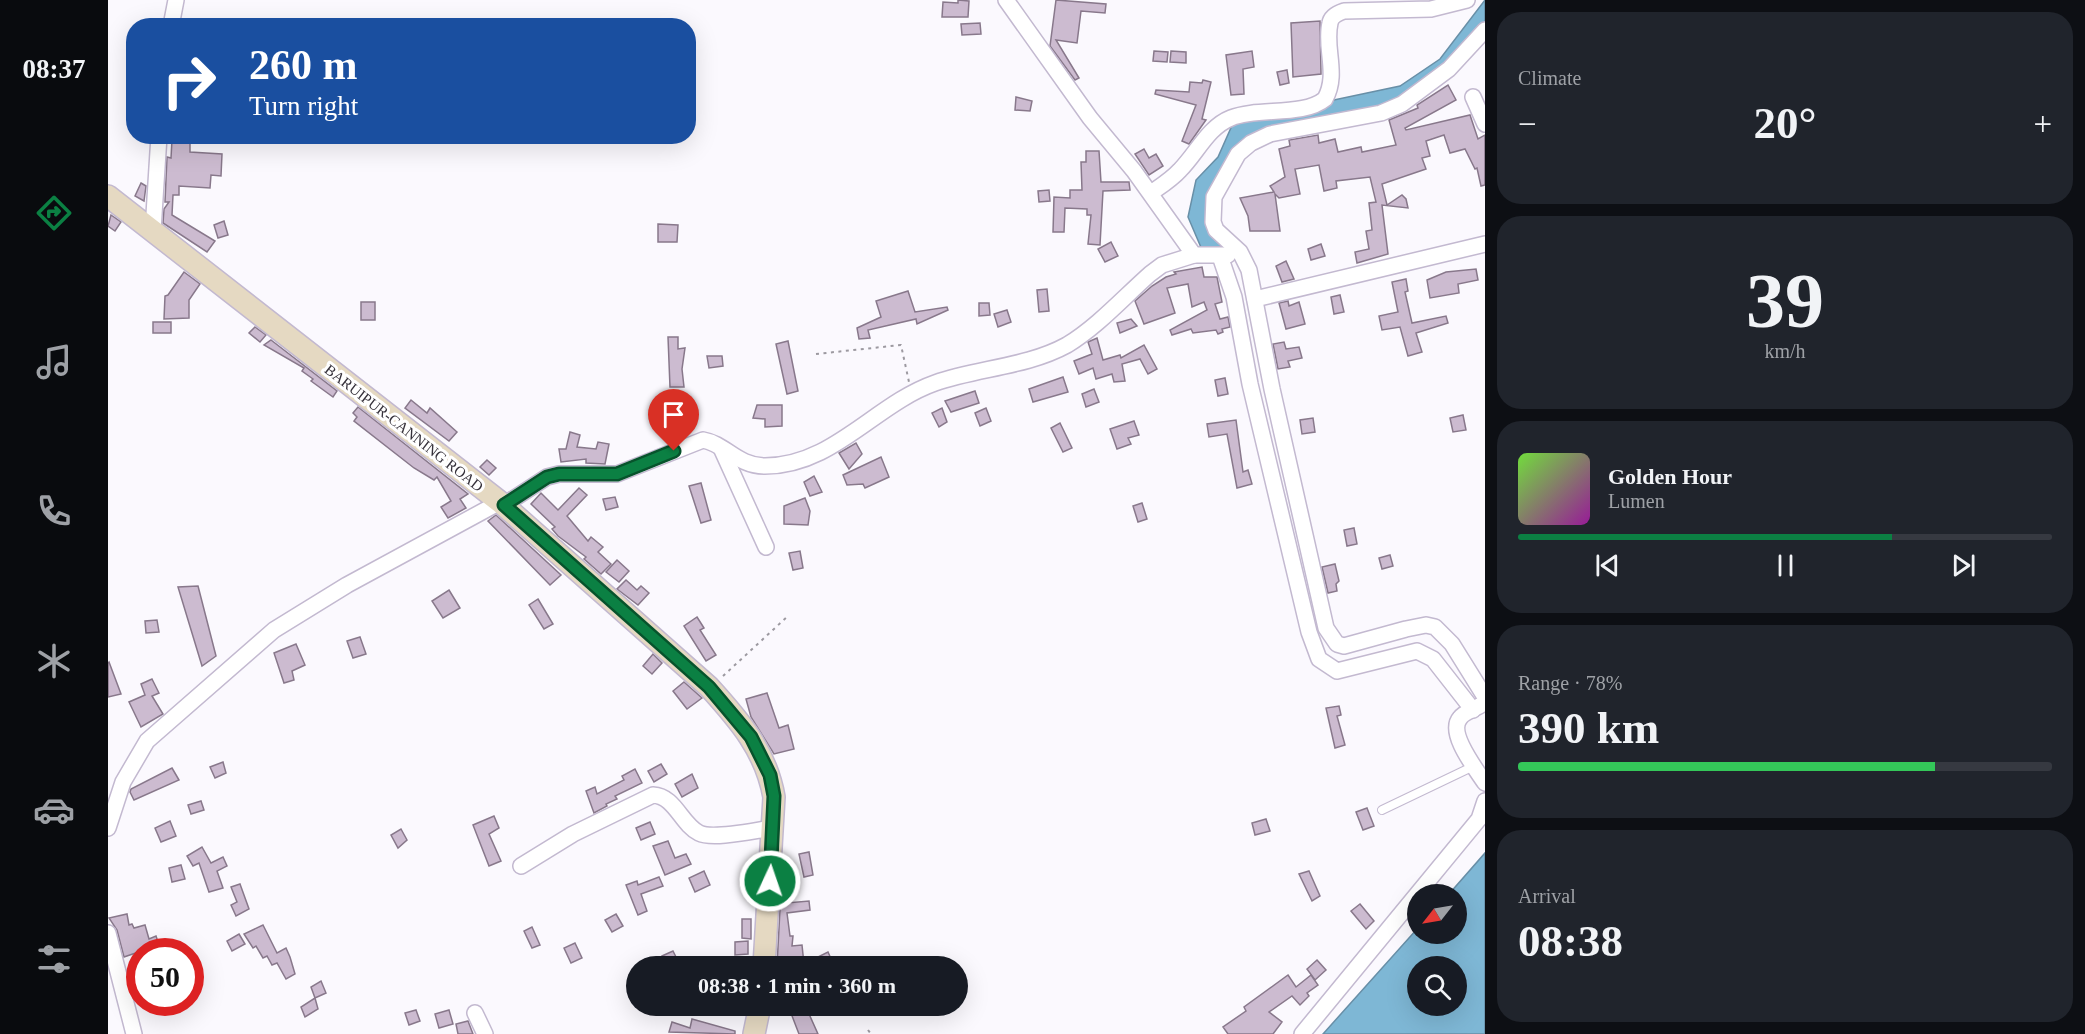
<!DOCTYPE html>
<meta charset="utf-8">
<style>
:root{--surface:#171b24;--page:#20242c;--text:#f1f3f6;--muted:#9ea1a6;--line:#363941;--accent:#0b8043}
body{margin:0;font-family:Georgia,serif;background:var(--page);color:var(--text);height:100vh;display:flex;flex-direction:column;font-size:22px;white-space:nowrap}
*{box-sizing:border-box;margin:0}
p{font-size:20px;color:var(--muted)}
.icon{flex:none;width:33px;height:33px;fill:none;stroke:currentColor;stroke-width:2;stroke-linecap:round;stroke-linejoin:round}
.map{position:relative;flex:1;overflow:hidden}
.sheet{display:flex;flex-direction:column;gap:12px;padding:12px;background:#0d0f14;width:600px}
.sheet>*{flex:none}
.hud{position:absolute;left:18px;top:18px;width:570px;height:126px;border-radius:24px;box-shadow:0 6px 24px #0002;background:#1a4fa0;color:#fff;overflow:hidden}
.needle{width:39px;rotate:239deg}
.controls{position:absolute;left:1299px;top:884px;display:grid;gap:12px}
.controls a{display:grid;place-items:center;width:60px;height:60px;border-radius:50%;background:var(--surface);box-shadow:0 6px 24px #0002;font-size:30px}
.speed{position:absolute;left:18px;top:938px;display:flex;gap:12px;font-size:30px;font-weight:700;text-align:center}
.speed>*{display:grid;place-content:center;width:78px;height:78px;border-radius:50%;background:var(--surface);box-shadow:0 6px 24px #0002;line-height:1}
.speed .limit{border:9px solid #d22;background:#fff;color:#111}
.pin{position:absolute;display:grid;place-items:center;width:51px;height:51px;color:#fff;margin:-62px -26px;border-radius:50% 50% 50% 0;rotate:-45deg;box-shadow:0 0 6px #0007}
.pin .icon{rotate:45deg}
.me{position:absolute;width:66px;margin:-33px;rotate:3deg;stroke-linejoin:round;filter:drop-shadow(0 0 4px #0008)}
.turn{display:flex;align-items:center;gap:21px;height:126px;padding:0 24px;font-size:27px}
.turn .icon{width:78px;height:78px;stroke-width:2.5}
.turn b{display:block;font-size:42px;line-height:51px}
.big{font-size:45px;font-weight:800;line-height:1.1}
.sheet .widget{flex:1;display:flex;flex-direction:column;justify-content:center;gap:9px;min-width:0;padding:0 21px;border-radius:24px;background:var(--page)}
.sheet .dial{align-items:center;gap:0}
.dial b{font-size:78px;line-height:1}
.song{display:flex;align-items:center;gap:18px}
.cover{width:72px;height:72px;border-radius:9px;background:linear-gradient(135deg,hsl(100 70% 55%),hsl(300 70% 35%))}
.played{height:6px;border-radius:3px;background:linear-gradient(90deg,var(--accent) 70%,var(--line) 70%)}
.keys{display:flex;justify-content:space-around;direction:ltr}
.heat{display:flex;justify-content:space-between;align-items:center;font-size:33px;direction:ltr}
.charge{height:9px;border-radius:4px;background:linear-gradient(90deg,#34c759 78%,var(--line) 0)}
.trip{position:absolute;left:518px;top:956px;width:342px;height:60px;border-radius:30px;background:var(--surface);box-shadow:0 6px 24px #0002;font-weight:800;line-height:60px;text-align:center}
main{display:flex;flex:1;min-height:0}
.menu{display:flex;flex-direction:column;width:108px;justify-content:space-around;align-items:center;background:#090b0e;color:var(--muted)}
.menu .icon{width:42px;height:42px}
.menu .current{color:var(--accent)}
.menu b{font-size:27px;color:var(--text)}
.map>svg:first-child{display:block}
.water{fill:#7eb7d5;stroke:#688fa7;stroke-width:1.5;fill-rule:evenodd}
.building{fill:#ccbbd0;stroke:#88788b;stroke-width:1.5}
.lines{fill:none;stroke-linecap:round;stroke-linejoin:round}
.service-casing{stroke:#c3b9d0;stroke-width:10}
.minor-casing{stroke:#c3b9d0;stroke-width:18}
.secondary-casing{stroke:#c3b9d0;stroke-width:24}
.path{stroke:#9c99a0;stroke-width:2;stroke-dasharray:3 4.5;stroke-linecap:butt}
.service{stroke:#fff;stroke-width:8}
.minor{stroke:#fff;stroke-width:15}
.secondary{stroke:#e5d9c2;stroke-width:21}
.route-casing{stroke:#07532c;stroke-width:15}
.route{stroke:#0b8043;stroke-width:10}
.labels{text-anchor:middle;stroke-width:6;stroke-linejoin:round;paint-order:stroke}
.street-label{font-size:15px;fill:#36323b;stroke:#fff}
</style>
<main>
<nav class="menu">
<b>08:37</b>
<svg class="icon current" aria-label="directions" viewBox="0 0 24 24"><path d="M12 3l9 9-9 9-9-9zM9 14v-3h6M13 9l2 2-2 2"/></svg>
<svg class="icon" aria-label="music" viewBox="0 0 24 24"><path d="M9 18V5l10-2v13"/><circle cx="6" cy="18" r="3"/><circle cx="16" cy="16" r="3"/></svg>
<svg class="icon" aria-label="phone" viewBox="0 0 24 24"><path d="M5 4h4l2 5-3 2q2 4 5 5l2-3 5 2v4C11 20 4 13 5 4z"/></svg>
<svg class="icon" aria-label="climate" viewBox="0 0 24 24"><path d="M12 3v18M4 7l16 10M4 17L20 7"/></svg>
<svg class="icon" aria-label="car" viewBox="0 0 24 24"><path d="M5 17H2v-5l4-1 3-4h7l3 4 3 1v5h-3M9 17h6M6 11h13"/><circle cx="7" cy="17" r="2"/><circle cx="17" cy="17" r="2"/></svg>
<svg class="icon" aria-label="filters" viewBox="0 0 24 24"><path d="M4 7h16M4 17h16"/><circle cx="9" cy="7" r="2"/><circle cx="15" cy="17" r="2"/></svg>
</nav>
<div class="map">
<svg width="1377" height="1034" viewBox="0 0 1377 1034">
<rect width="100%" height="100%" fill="#fbf9fe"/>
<!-- water -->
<g class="water">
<path d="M1377 0V33L1309 93 1249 116 1168 125 1140 140 1101 215 1117 257 1095 252 1080 217 1088 180 1110 157 1126 121 1292 86 1332 59Z"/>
<path d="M1377 853V1034H1215L1309 929 1310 933H1348V894H1341ZM1310 966H1348V1005H1310Z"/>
</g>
<!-- building -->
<g class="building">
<path d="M850 0 861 1 860 17H834L835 2 850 3Z"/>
<path d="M948 0 998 4 997 13 973 11 969 43 948 40 971 78 967 80 942 46Z"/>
<path d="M1212 21 1213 74 1185 77 1183 23Z"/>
<path d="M872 23 873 34 854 35 853 24Z"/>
<path d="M1046 51 1060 52 1059 62 1045 61Z"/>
<path d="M1063 51 1078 52V63L1062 62Z"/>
<path d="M1144 51 1146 67 1135 69 1136 94 1123 95 1118 55Z"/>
<path d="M1179 70 1181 83 1172 85 1169 72Z"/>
<path d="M1095 80 1103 82 1094 119 1098 120 1081 144 1074 141 1088 105 1047 94 1048 90 1081 92 1082 82 1094 83Z"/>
<path d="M1340 85 1348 100 1297 128 1298 130 1362 115 1370 139 1377 135V185L1373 186 1369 168 1367 169 1357 149 1342 153 1336 135 1318 141 1322 156 1314 158 1318 169 1274 184 1279 205 1294 195 1298 199 1300 208 1274 205 1280 254 1249 263 1247 252 1261 249 1258 231 1264 230 1261 203 1268 202 1262 177 1228 181 1229 188 1216 191 1211 165 1187 169 1192 194 1171 198 1167 194 1172 231H1142L1140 216 1132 198 1166 192 1162 186 1177 177 1171 149 1182 146 1181 140 1210 135 1211 143 1227 139 1230 152 1253 147 1254 152 1288 145 1281 120 1310 108 1309 105Z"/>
<path d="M908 97 924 101 922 111 907 110Z"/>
<path d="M64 140 82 141V152L114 154 113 176 103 175 102 188 71 186V195H65L64 215 107 241 99 252 55 223 56 209 61 202H57L59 157 63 158Z"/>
<path d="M1036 149 1041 158 1048 154 1055 166 1041 175 1027 154Z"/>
<path d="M978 151H991L993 182H1021L1022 190 995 191 992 245 980 244 983 215H979V209L957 208 956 232H945L946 197 962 198V190H974L973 162H978Z"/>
<path d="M33 183 38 186 36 201 27 196Z"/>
<path d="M941 190 942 201 931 202 930 191Z"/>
<path d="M3 215 13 222 7 231 0 226Z"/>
<path d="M116 221 120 235 110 238 106 225Z"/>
<path d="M550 224 570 225 569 242H550Z"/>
<path d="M1003 242 1010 256 997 262 990 249Z"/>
<path d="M1213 244 1217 256 1203 260 1200 249Z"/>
<path d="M1178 261 1186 279 1174 282 1168 266Z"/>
<path d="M1094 267 1096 277H1109L1114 302 1107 304 1112 319 1120 317 1122 327 1114 329 1115 332 1110 334 1108 330 1085 333 1083 329 1064 335 1062 330 1099 310 1096 302 1084 307 1080 284 1059 288 1067 313 1036 324 1027 301 1044 286 1058 277 1068 274 1066 272Z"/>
<path d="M1368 269 1370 280 1350 284 1351 293 1322 298 1319 280 1338 272Z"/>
<path d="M76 272 92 284 81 300V318L56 319 57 296 60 295Z"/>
<path d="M1298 279 1300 291 1297 292 1304 323 1338 316 1340 323 1308 333 1314 352 1300 356 1292 327 1274 330 1271 316 1290 312 1284 282Z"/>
<path d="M939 289 941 311 931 312 929 290Z"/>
<path d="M800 291 807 312 839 307 840 310 809 324 808 319 760 330 762 338 751 339 749 328 773 317 768 301Z"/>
<path d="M1232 295 1236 312 1226 314 1223 297Z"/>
<path d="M1180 301 1181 306 1191 302 1197 324 1178 329 1171 303Z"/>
<rect x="253" y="302" width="14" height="18"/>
<path d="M871 303H881L882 315 871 316Z"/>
<path d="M899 310 903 322 890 327 886 314Z"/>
<path d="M1023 319 1029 326 1012 333 1009 323Z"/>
<rect x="45" y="322" width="18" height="11"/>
<path d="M147 327 158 335 152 342 141 333Z"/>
<path d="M560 337H570V349L577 348 574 369 576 387H562Z"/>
<path d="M989 338 995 360 1012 355 1013 358 1036 345 1049 369 1040 374 1032 359 1014 364 1017 381 1006 382 1004 374 988 379 985 368 971 374 966 361 984 354 980 342Z"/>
<path d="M163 340 229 391 225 397 203 381 205 379 194 371 196 368 156 345Z"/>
<path d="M680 341 690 391 679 394 668 344Z"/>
<path d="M1176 342 1178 349 1191 347 1194 358 1180 361 1182 367 1170 369 1165 344Z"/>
<path d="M599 356H614L615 366 601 368Z"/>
<path d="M955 377 960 392 925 402 921 389Z"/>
<path d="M1117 378 1120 394 1110 396 1107 380Z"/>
<path d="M986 389 991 402 978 407 974 394Z"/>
<path d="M867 391 871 403 843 412 837 401Z"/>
<path d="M303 400 319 413 322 408 349 432 341 441 297 408Z"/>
<path d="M649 405H674V426L657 427V419L645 418Z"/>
<path d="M250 407 360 494 352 499 358 508 340 518 333 507 343 501 329 477 326 480 306 468 246 421 249 417 245 413Z"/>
<path d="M834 408 839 422 831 427 824 413Z"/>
<path d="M878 408 883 421 872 426 867 413Z"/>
<path d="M1355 415 1358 430 1345 432 1342 418Z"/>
<path d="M1205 418 1207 432 1194 434 1192 420Z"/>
<path d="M1128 420 1135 472 1140 470 1144 484 1129 488 1119 434 1101 437 1099 424Z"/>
<path d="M1026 421 1031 435 1020 438 1023 444 1009 449 1002 429Z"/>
<path d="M952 423 964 448 955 452 943 428Z"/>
<path d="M462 432 472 435 469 447 488 449 490 442 501 444 497 464 478 463V459L453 462 451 449H458Z"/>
<path d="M748 443 754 454 741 469 731 453Z"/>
<path d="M773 457 781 477 757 488 755 484 739 485 735 475Z"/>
<path d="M379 460 388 468 381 475 372 467Z"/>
<path d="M706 476 714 492 702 496 696 482Z"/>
<path d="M593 483 603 520 593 523 581 486Z"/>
<path d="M471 488 479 495 459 516 480 541 483 537 495 547 490 552 503 564 493 574 476 559 478 557 450 536 444 529 447 527 423 504 433 493 450 510Z"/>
<path d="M507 497 510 507 498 510 495 499Z"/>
<path d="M697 498 702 511 700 525 676 524V506Z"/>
<path d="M1034 503 1039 519 1030 522 1025 506Z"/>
<path d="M388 515 453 575 442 585 380 521Z"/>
<path d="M1246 528 1249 544 1239 546 1236 530Z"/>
<path d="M692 551 695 568 685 570 681 553Z"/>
<path d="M1282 555 1285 566 1274 569 1271 558Z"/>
<path d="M509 560 521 571 511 582 498 572Z"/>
<path d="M1227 564 1231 581 1228 584 1229 591 1220 593 1214 567Z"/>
<path d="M518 580 529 590 533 586 541 593 530 605 509 589Z"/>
<path d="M90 586 108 656 94 666 70 587Z"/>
<path d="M341 590 352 608 335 618 324 601Z"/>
<path d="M430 599 445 624 436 629 421 605Z"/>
<path d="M589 617 596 628 592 630 608 655 598 661 576 626Z"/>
<path d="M49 620 51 632 38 633 37 621Z"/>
<path d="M252 637 258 654 245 658 239 641Z"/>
<path d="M188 644 197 665 184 671 186 680 176 683 166 653Z"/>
<path d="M545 654 554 663 544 674 535 666Z"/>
<path d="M1 662 13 694 0 697V663Z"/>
<path d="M44 679 51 693 44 696 55 714 33 727 21 702 37 695 33 684Z"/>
<path d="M576 682 594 698 579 709 565 691Z"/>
<path d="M659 693 671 728 680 725 686 749 666 754 643 717 638 699Z"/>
<path d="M1231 706 1233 715 1229 716 1237 745 1227 748 1218 708Z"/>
<path d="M115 762 118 773 107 778 102 767Z"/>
<path d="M553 764 559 774 546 782 540 771Z"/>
<path d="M64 768 71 780 26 800 22 792 23 789Z"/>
<path d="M527 769 534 783 507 796 509 799 498 804 499 806 486 813 478 791 487 787 489 794 516 780 514 776Z"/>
<path d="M584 774 590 788 574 797 567 784Z"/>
<path d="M93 801 96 810 83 814 80 805Z"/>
<path d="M1259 808 1266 826 1255 830 1248 812Z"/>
<path d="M386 816 391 828 381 834 393 861 381 866 365 825Z"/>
<path d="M1158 819 1162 831 1147 835 1144 823Z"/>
<path d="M62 821 68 836 53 842 47 828Z"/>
<path d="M542 822 547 834 533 840 528 828Z"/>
<path d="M293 829 299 840 290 848 283 835Z"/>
<path d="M560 841 567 858 578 854 583 864 557 875 545 846Z"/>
<path d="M94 847 103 863 115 857 119 866 109 871 115 888 101 892 91 863 85 866 79 856Z"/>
<path d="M701 852 705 875 696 877 691 854Z"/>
<path d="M73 865 77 879 64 882 61 868Z"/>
<path d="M596 871 602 885 587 892 581 878Z"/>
<path d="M1201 871 1212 896 1204 901 1191 874Z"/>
<path d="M551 877 555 886 533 894 539 911 530 915 518 885 529 881 530 885Z"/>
<path d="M132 884 141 909 128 916 123 905 129 902 123 887Z"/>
<path d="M673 890H679V903L701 901 702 910 679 913 682 936H685L684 946 694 945 696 964 720 952 724 961 709 966H669Z"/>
<path d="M1252 904 1266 921 1258 929 1243 911Z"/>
<path d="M19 914 21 925 24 924 26 928 37 925 41 939 48 936 51 945 16 957 9 930 1 918Z"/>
<path d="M508 914 515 926 504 932 497 920Z"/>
<path d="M634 919H643V939L634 938Z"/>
<path d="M155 925 169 953 178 948 182 957 187 974 178 979 169 963 164 965 159 956 155 958 148 946 145 948 136 934Z"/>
<path d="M424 927 432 945 424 948 416 931Z"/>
<path d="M131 934 137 944 124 951 119 941Z"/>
<path d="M640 941V954L627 955V942Z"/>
<path d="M467 943 474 958 463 963 456 948Z"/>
<path d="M565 951 570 961 558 966 554 956Z"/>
<path d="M1209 960 1218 970 1207 980 1199 969Z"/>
<path d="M1180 975 1188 987 1203 975 1210 985 1199 993 1201 996 1192 1005 1184 996 1161 1012 1174 1022 1165 1034H1120L1115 1027 1138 1011 1136 1007Z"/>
<path d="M213 981 218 993 207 998 203 987Z"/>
<path d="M207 998 210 1009 197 1017 193 1007Z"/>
<path d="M688 1005H697L710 1034H691L681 1008Z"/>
<path d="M308 1010 312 1021 301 1025 297 1013Z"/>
<path d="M341 1010 345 1024 331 1028 327 1014Z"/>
<path d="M584 1019 627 1031V1034L561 1032 564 1022 582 1028Z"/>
<path d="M360 1021 365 1034H350L348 1024Z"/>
</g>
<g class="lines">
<!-- service casing -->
<g class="service-casing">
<path id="service" d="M1274 810 1366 766"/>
</g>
<!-- minor casing -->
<g class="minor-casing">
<g id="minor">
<path d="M898 0 982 118 1026 171 1086 255H1120"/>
<path d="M63 26 68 0"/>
<path d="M1377 30 1341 69 1294 104 1273 113 1162 134 1143 143 1130 154 1106 197 1105 222 1108 230 1132 252 1141 270 1164 389 1218 628 1229 644 1236 646 1298 629 1318 625 1327 627 1344 644 1377 697"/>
<path d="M1365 97 1377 124"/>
<path d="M1043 193C1053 186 1064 179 1072 170 1089 153 1100 127 1123 118 1150 107 1195 117 1217 99 1231 74 1216 48 1222 23 1223 16 1230 13 1236 11L1323 9 1359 0"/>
<path d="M45 230 51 136"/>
<path d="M1112 256 1126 297 1142 384 1201 632 1211 659 1229 671 1309 651 1325 659 1365 710"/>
<path d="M1147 299 1377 244"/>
<path d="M613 448 658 547"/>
<path d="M396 505 439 477 451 474H509L595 440C618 444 629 466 657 466 725 466 767 404 827 383 869 368 919 367 959 345 989 327 1016 297 1042 274L1054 265 1086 255"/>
<path d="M1373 705C1367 709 1356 712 1352 718 1339 733 1368 769 1377 783"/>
<path d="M0 828 15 782 39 741 166 630 239 585 392 502"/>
<path d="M413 866 465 834 545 795C567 796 573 824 591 833 605 840 648 830 665 828"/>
<path d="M0 933 26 1034"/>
<path d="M367 1013 377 1034"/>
<path d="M1194 1034 1371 819 1377 801"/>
</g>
</g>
<!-- secondary casing -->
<g class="secondary-casing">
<g id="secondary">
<path d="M0 196 392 502 601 687C631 720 658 751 666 797L656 966"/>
<path d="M646 1034 652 1005"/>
</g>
</g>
<!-- path -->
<g class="path">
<path d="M708 354 793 345 801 382"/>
<path d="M615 676 680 616"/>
<path d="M760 1030 763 1034"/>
</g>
<!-- service -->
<use href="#service" class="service"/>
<!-- minor -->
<use href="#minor" class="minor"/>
<!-- secondary -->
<use href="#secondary" class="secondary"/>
</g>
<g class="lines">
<!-- route casing -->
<g class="route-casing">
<path id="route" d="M566 451 509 474H451L439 477 396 505 601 687 643 737 662 775 666 796 662 881"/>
</g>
<!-- route -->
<use href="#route" class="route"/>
</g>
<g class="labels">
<!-- street labels -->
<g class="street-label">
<text transform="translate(296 428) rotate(38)" y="5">BARUIPUR-CANNING ROAD</text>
</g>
</g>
</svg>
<div class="controls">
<a><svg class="needle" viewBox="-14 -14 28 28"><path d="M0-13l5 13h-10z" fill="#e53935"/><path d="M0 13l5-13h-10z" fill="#9ea1a6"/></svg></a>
<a><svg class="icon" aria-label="search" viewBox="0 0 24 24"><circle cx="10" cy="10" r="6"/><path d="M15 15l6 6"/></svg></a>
</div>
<div class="speed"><div class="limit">50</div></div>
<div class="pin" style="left:566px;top:451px;background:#d93025"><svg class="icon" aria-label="arrive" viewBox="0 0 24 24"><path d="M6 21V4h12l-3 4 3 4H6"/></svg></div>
<svg class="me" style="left:662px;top:881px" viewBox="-20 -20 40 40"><circle r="17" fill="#0b8043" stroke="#fff" stroke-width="3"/><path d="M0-11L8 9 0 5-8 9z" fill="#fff"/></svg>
<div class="trip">08:38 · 1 min · 360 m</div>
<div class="hud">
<div class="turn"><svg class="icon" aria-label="right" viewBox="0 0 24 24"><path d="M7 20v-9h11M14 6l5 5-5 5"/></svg><div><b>260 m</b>Turn right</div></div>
</div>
</div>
<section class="sheet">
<div class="widget"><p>Climate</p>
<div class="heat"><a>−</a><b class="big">20°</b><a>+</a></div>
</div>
<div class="widget dial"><b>39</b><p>km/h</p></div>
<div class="widget">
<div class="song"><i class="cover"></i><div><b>Golden Hour</b><p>Lumen</p></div></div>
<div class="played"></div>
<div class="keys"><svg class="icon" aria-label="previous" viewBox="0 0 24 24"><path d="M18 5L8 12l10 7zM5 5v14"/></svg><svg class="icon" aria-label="pause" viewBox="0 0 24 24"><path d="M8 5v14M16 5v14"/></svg><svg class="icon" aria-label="next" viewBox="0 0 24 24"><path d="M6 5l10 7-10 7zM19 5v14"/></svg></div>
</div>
<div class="widget"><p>Range · 78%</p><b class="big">390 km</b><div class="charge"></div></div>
<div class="widget"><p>Arrival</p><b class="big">08:38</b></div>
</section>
</main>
